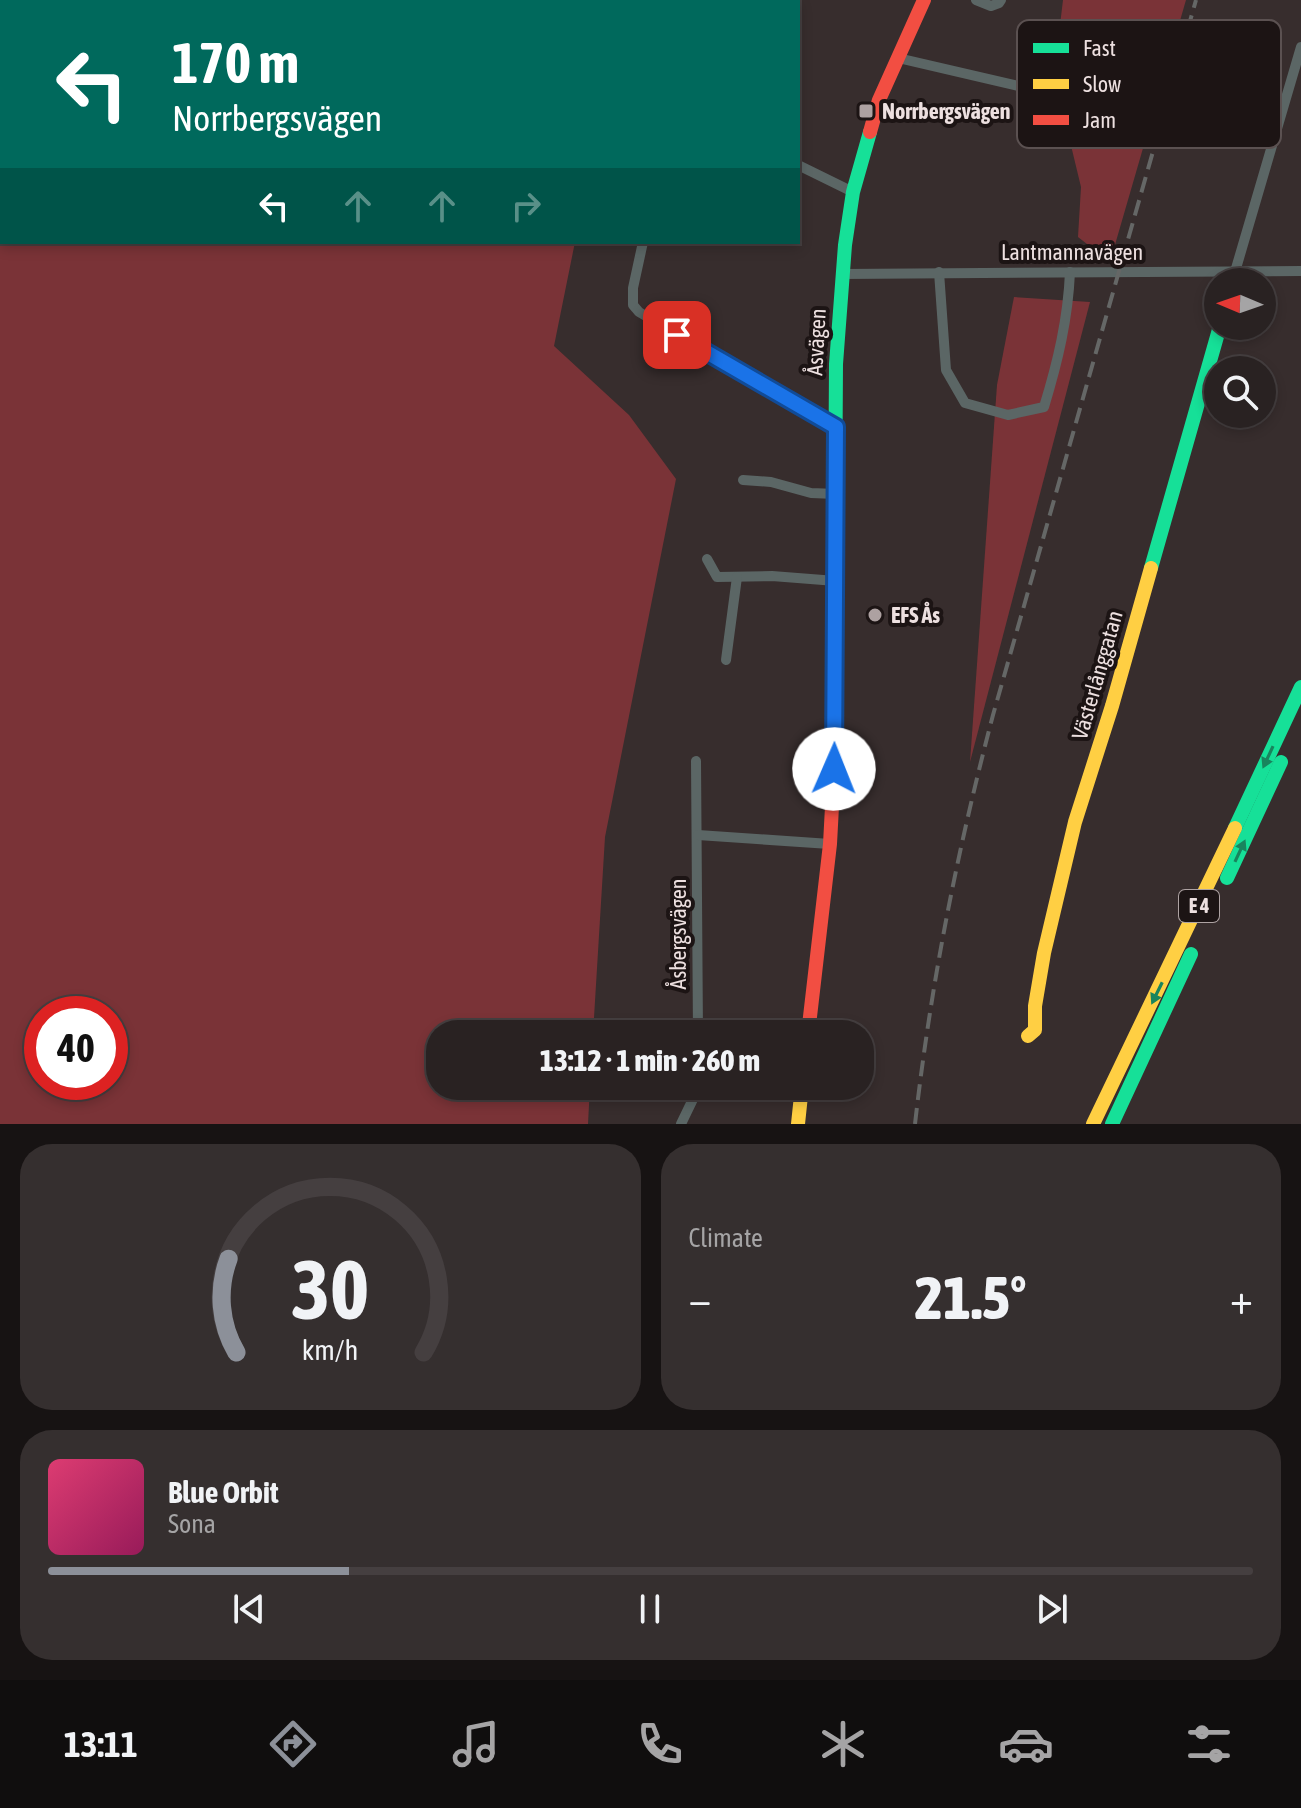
<!DOCTYPE html>
<meta charset="utf-8">
<style>
:root{--surface:#292222;--page:#352f2f;--text:#f1f3f6;--muted:#a5a4a5;--line:#453f40;--accent:#8c9099}
body{margin:0;font-family:"Asap Condensed",sans-serif;background:var(--page);color:var(--text);height:100vh;display:flex;flex-direction:column;font-size:30px;white-space:nowrap}
*{box-sizing:border-box;margin:0}
p{font-size:26px;color:var(--muted)}
.icon{flex:none;width:44px;height:44px;fill:none;stroke:currentColor;stroke-width:2;stroke-linecap:round;stroke-linejoin:round}
.map{position:relative;height:1124px;overflow:hidden}
.panel{display:flex;flex-direction:column;gap:20px;padding:20px;background:#171313;flex:1}
.panel>*{flex:none}
.top-card{position:absolute;left:0px;top:0px;width:800px;height:244px;box-shadow:0 4px 12px #0003,0 0 0 2px var(--line);background:#00695c;color:#fff;overflow:hidden}
.needle{width:52px;rotate:272deg}
.buttons{position:absolute;left:1204px;top:268px;display:grid;gap:16px}
.buttons a{display:grid;place-items:center;width:72px;height:72px;border-radius:50%;background:var(--surface);box-shadow:0 4px 12px #0003,0 0 0 2px var(--line);font-size:40px}
.speed{position:absolute;left:24px;top:996px;display:flex;gap:16px;font-size:40px;font-weight:700;text-align:center}
.speed>*{display:grid;place-content:center;width:104px;height:104px;border-radius:50%;background:var(--surface);box-shadow:0 4px 12px #0003,0 0 0 2px var(--line);line-height:1}
.speed .limit{border:12px solid #d22;background:#fff;color:#111}
.pin{position:absolute;display:grid;place-items:center;width:68px;height:68px;color:#fff;margin:-34px;border-radius:16px;box-shadow:0 4px 12px #0006}
.me{position:absolute;width:88px;margin:-44px;rotate:1deg;stroke-linejoin:round;filter:drop-shadow(0 0 6px #0008)}
.turn{display:flex;align-items:center;gap:28px;height:168px;padding:0 40px;font-size:36px}
.turn .icon{width:104px;height:104px;stroke-width:2.5}
.turn b{display:block;font-size:56px;line-height:68px}
.lanes{display:flex;align-items:center;height:76px;padding:0 40px;background:#0003;justify-content:center;gap:40px;direction:ltr}
.lanes .off{opacity:.35}
.big{font-size:60px;font-weight:800;line-height:1.1}
.panel .tile{flex:1;display:flex;flex-direction:column;justify-content:center;gap:12px;min-width:0;padding:0 28px;border-radius:32px;background:var(--page)}
.panel .dial{align-items:center;gap:0}
.dial svg{height:208px;overflow:visible;fill:none;stroke:var(--line);stroke-width:7;stroke-linecap:round;text-anchor:middle}
.dial text{fill:var(--text);stroke:none}
.song{display:flex;align-items:center;gap:24px}
.cover{width:96px;height:96px;border-radius:12px;background:linear-gradient(135deg,hsl(340 70% 55%),hsl(330 70% 35%))}
.played{height:8px;border-radius:4px;background:linear-gradient(90deg,var(--accent) 25%,var(--line) 25%)}
.keys{display:flex;justify-content:space-around;direction:ltr}
.heat{display:flex;justify-content:space-between;align-items:center;font-size:44px;direction:ltr}
.panel .tiles{flex:1;display:grid;gap:20px;grid-template-columns:1fr 1fr}
.tile:last-child{grid-column:span 2}
.trip{position:absolute;left:426px;top:1020px;width:448px;height:80px;border-radius:32px;background:var(--surface);box-shadow:0 4px 12px #0003,0 0 0 2px var(--line);font-weight:800;line-height:80px;text-align:center}
.menu{display:flex;height:128px;justify-content:space-around;align-items:center;background:#100e0e;color:var(--muted)}
.menu .icon{width:56px;height:56px}
.menu .selected{color:var(--accent)}
.menu b{font-size:36px;color:var(--text)}
.map>svg:first-child{display:block}
.green{fill:#7a3337;fill-rule:evenodd}
.lines{fill:none;stroke-linecap:round;stroke-linejoin:round}
.street{stroke:#5b6665;stroke-width:10}
.fast{stroke:#16e098;stroke-width:14}
.slow{stroke:#ffcf43;stroke-width:14}
.jam{stroke:#f24e42;stroke-width:14}
.rail{stroke:#656766;stroke-width:4;stroke-dasharray:16 8;stroke-linecap:butt}
.oneway{fill:#19845d}
.route-casing{stroke:#114b97;stroke-width:20}
.route{stroke:#1a73e8;stroke-width:14}
.poi-dot{fill:#ada1a1;stroke:#1c1414;stroke-width:3}
.labels{text-anchor:middle;stroke-width:8;stroke-linejoin:round;paint-order:stroke}
.shield{fill:#1c1414;stroke:#aea3a3;stroke-width:2}
.shield-label{font-size:20px;font-weight:bold;fill:#ede0e0}
.poi-label{font-size:22px;font-weight:bold;fill:#ede0e0;stroke:#1c1414;text-anchor:start}
.street-label{font-size:22px;fill:#ede0e0;stroke:#1c1414}
.key{fill:#1c1414;stroke:#5b5151;stroke-width:2}
.key-label{font-size:22px;fill:#ede0e0}
</style>
<div class="map">
<svg width="1301" height="1124" viewBox="0 0 1301 1124">
<rect width="100%" height="100%" fill="#372d2d"/>
<!-- green -->
<g class="green">
<path d="M0 0H766V2H2V242H575L554 346 629 415 676 479 605 837 593 1034H440V1086H590L588 1124H0ZM42 1014H110V1082H42Z"/>
<path d="M1063 0H1186L1110 262 1078 237 1081 187 1054 75Z"/>
<path d="M1014 297 1090 302 970 762 997 385Z"/>
</g>
<g class="lines">
<!-- street -->
<g class="street">
<path d="M976 0 991 6 999 3 1001 0"/>
<path d="M898 58 1066 97"/>
<path d="M798 165 853 192"/>
<path d="M643 242 633 288V305L639 312 836 427"/>
<path d="M939 272 946 370 965 403 1008 415 1044 407C1058 361 1068 319 1070 272"/>
<path d="M842 274 1301 271"/>
<path d="M1232 282 1301 47"/>
<path d="M743 480 771 482 811 493 836 494"/>
<path d="M707 559 717 577 772 576 836 581"/>
<path d="M726 660 737 577"/>
<path d="M696 761 698 1034"/>
<path d="M698 835 830 844"/>
<path d="M681 1124 694 1097 695 1086"/>
</g>
<!-- fast -->
<g class="fast">
<path d="M1151 568 1220 326"/>
<path d="M834 697 836 364 845 245 853 192 870 132"/>
<path d="M1235 828 1301 687"/>
<path d="M1227 878 1281 762"/>
<path d="M1112 1124 1191 954"/>
</g>
<!-- slow -->
<g class="slow">
<path d="M1028 1036 1035 1030V1006L1044 953 1075 822 1112 706 1151 568"/>
<path d="M798 1124 802 1086"/>
<path d="M1093 1124 1235 828"/>
</g>
<!-- jam -->
<g class="jam">
<path d="M870 132 879 100 924 0"/>
<path d="M808 1034 830 844 834 769V697"/>
</g>
<!-- rail -->
<path class="rail" d="M915 1124C931 983 957 852 993 715L1196 0"/>
</g>
<!-- one-way arrows -->
<defs><path id="oneway-solid" d="M-6-.8H1V-3.2L6.5 0L1 3.2V.8H-6Z" transform="scale(2)"/></defs>
<g class="oneway">
<use href="#oneway-solid" transform="translate(1268 757) rotate(115)"/>
<use href="#oneway-solid" transform="translate(1240 851) rotate(-65)"/>
<use href="#oneway-solid" transform="translate(1157 993) rotate(116)"/>
</g>
<g class="lines">
<!-- route casing -->
<g class="route-casing">
<path id="route" d="M677 335 836 427 834 769"/>
</g>
<!-- route -->
<use href="#route" class="route"/>
</g>
<!-- markers -->
<g class="poi-dot">
<rect x="858" y="103" width="16" height="16" rx="4"/>
<circle cx="875" cy="615" r="8"/>
</g>
<g class="labels">
<!-- shield labels -->
<rect class="shield" x="1179" y="890" width="40" height="32" rx="6"/>
<g class="shield-label">
<text x="1199" y="913">E 4</text>
</g>
<!-- poi labels -->
<g class="poi-label">
<text x="882" y="119">Norrbergsvägen</text>
<text x="891" y="623">EFS Ås</text>
</g>
<!-- street labels -->
<g class="street-label">
<text x="1072" y="260">Lantmannavägen</text>
<text transform="translate(816 342) rotate(-87)" y="8">Åsvägen</text>
<text transform="translate(1097 675) rotate(-74)" y="8">Västerlånggatan</text>
<text transform="translate(678 934) rotate(-90)" y="8">Åsbergsvägen</text>
</g>
</g>
<!-- legend -->
<rect x="1017" y="20" width="264" height="128" rx="12" class="key"/>
<rect x="1033" y="43" width="36" height="10" fill="#16e098"/>
<rect x="1033" y="79" width="36" height="10" fill="#ffcf43"/>
<rect x="1033" y="115" width="36" height="10" fill="#f24e42"/>
<g class="key-label">
<text x="1083" y="56">Fast</text>
<text x="1083" y="92">Slow</text>
<text x="1083" y="128">Jam</text>
</g>
</svg>
<div class="buttons">
<a><svg class="needle" viewBox="-14 -14 28 28"><path d="M0-13l5 13h-10z" fill="#e53935"/><path d="M0 13l5-13h-10z" fill="#a5a4a5"/></svg></a>
<a><svg class="icon" aria-label="search" viewBox="0 0 24 24"><circle cx="10" cy="10" r="6"/><path d="M15 15l6 6"/></svg></a>
</div>
<div class="speed"><div class="limit">40</div></div>
<div class="pin" style="left:677px;top:335px;background:#d93025"><svg class="icon" aria-label="arrive" viewBox="0 0 24 24"><path d="M6 21V4h12l-3 4 3 4H6"/></svg></div>
<svg class="me" style="left:834px;top:769px" viewBox="-20 -20 40 40"><circle r="19" fill="#fff"/><path d="M0-13L10 11 0 6-10 11z" fill="#1a73e8"/></svg>
<div class="trip">13:12 · 1 min · 260 m</div>
<div class="top-card">
<div class="turn"><svg class="icon" aria-label="left" viewBox="0 0 24 24"><path d="M17 20v-9H6M10 6l-5 5 5 5"/></svg><div><b>170 m</b>Norrbergsvägen</div></div>
<div class="lanes"><svg class="icon" aria-label="left" viewBox="0 0 24 24"><path d="M17 20v-9H6M10 6l-5 5 5 5"/></svg><svg class="icon off" aria-label="ahead" viewBox="0 0 24 24"><path d="M12 20V5M6 11l6-6 6 6"/></svg><svg class="icon off" aria-label="ahead" viewBox="0 0 24 24"><path d="M12 20V5M6 11l6-6 6 6"/></svg><svg class="icon off" aria-label="right" viewBox="0 0 24 24"><path d="M7 20v-9h11M14 6l5 5-5 5"/></svg></div>
</div>
</div>
<section class="panel">
<div class="tiles">
<div class="tile dial"><svg viewBox="0 0 100 80">
<path d="M14 69A42 42 0 1 1 86 69"/>
<path d="M14 69A42 42 0 0 1 11 33" stroke="#8c9099"/>
<text x="50" y="56" font-size="32" font-weight="700">30</text>
<text x="50" y="72" font-size="11">km/h</text>
</svg></div>
<div class="tile"><p>Climate</p>
<div class="heat"><a>−</a><b class="big">21.5°</b><a>+</a></div>
</div>
<div class="tile">
<div class="song"><i class="cover"></i><div><b>Blue Orbit</b><p>Sona</p></div></div>
<div class="played"></div>
<div class="keys"><svg class="icon" aria-label="previous" viewBox="0 0 24 24"><path d="M18 5L8 12l10 7zM5 5v14"/></svg><svg class="icon" aria-label="pause" viewBox="0 0 24 24"><path d="M8 5v14M16 5v14"/></svg><svg class="icon" aria-label="next" viewBox="0 0 24 24"><path d="M6 5l10 7-10 7zM19 5v14"/></svg></div>
</div>
</div>
</section>
<nav class="menu">
<b>13:11</b>
<svg class="icon selected" aria-label="directions" viewBox="0 0 24 24"><path d="M12 3l9 9-9 9-9-9zM9 14v-3h6M13 9l2 2-2 2"/></svg>
<svg class="icon" aria-label="music" viewBox="0 0 24 24"><path d="M9 18V5l10-2v13"/><circle cx="6" cy="18" r="3"/><circle cx="16" cy="16" r="3"/></svg>
<svg class="icon" aria-label="phone" viewBox="0 0 24 24"><path d="M5 4h4l2 5-3 2q2 4 5 5l2-3 5 2v4C11 20 4 13 5 4z"/></svg>
<svg class="icon" aria-label="climate" viewBox="0 0 24 24"><path d="M12 3v18M4 7l16 10M4 17L20 7"/></svg>
<svg class="icon" aria-label="car" viewBox="0 0 24 24"><path d="M5 17H2v-5l4-1 3-4h7l3 4 3 1v5h-3M9 17h6M6 11h13"/><circle cx="7" cy="17" r="2"/><circle cx="17" cy="17" r="2"/></svg>
<svg class="icon" aria-label="filters" viewBox="0 0 24 24"><path d="M4 7h16M4 17h16"/><circle cx="9" cy="7" r="2"/><circle cx="15" cy="17" r="2"/></svg>
</nav>
